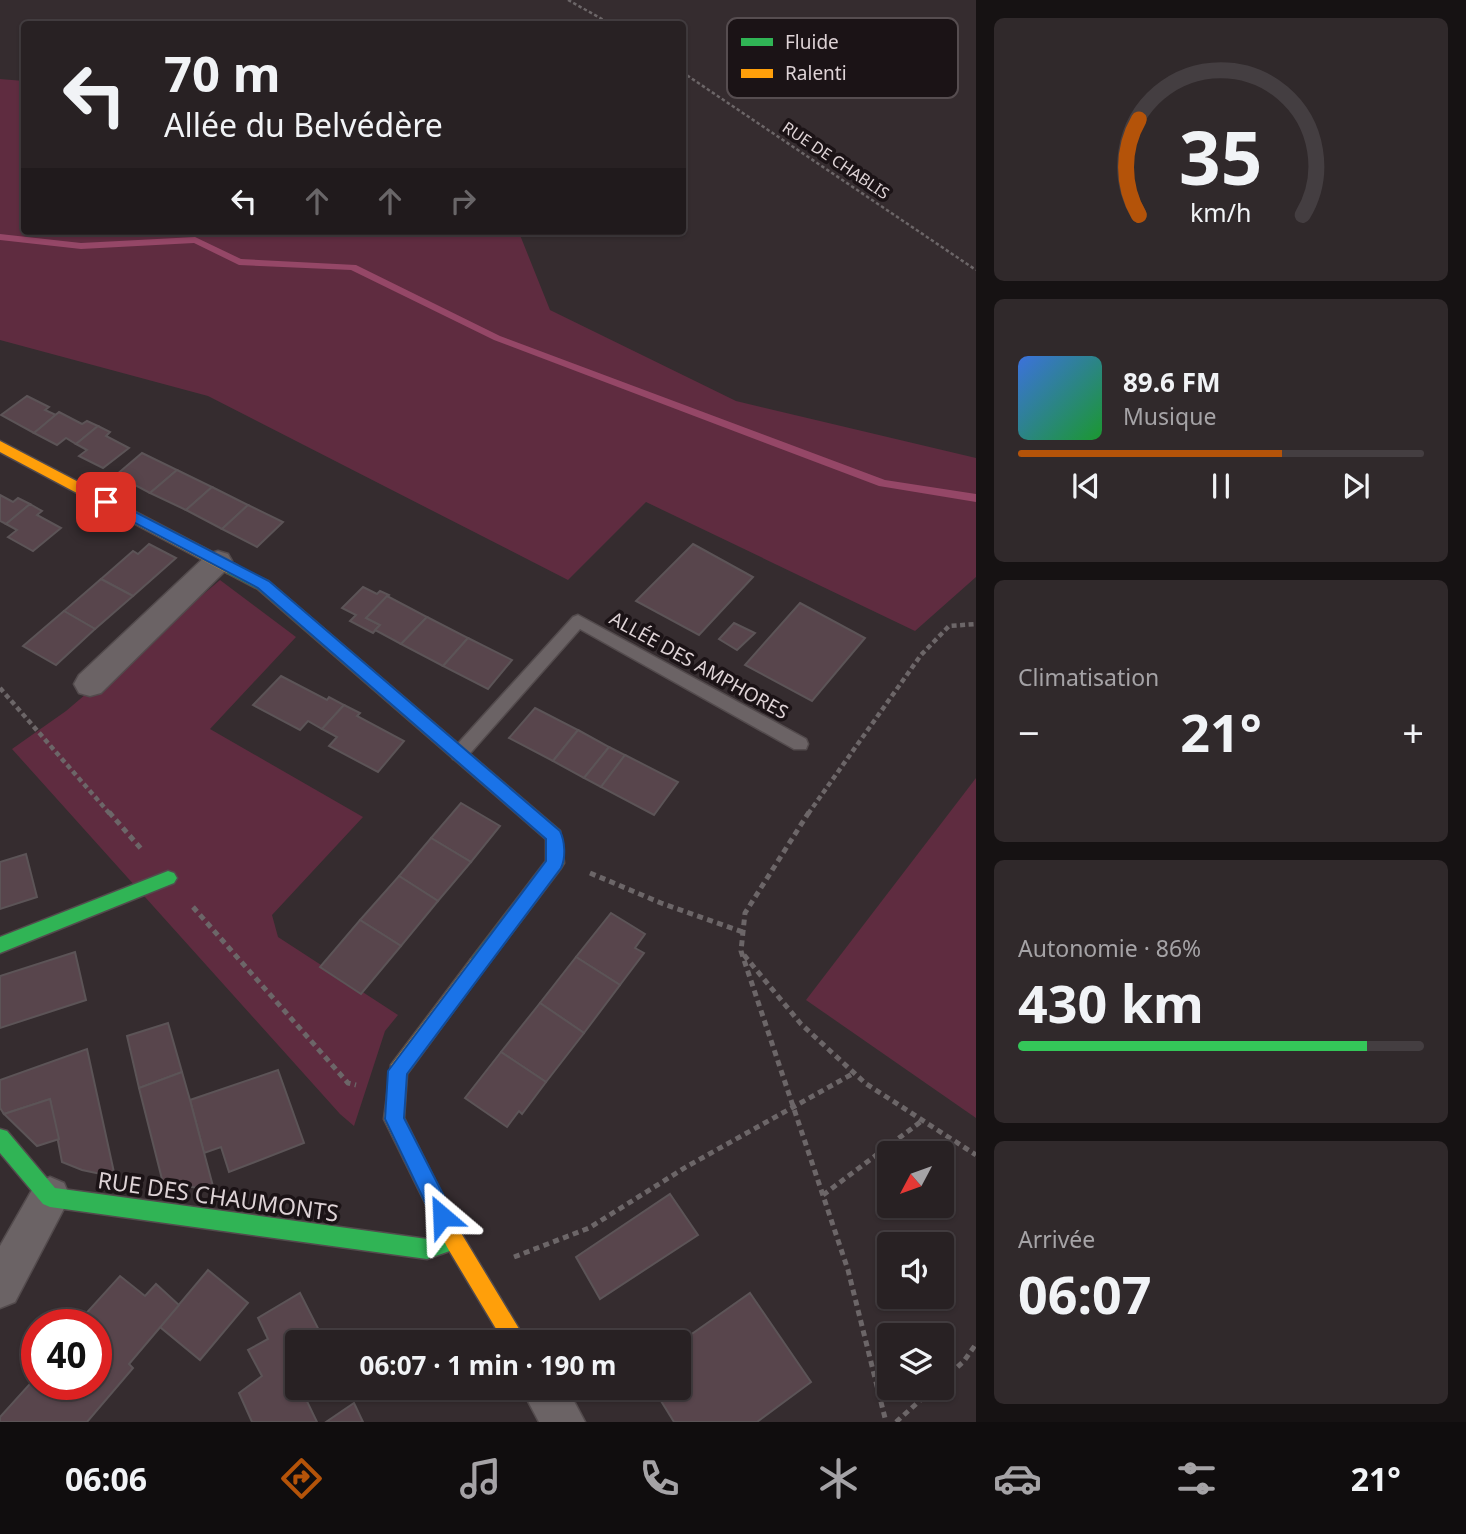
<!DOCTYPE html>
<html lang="fr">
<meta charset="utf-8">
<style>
:root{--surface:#282123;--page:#30292b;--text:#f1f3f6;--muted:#a5a3a6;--line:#443e41;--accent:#b45309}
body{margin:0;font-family:"Noto Sans",sans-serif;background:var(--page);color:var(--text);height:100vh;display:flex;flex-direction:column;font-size:26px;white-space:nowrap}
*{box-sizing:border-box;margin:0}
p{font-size:23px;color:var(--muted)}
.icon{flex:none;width:38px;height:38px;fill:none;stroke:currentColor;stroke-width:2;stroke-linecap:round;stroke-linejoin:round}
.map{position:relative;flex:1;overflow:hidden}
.sheet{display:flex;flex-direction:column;gap:18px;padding:18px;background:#161213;width:490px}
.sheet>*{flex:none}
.banner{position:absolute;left:21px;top:21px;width:665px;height:214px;border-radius:7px;box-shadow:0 2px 5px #0004,0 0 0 2px var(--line);background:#282123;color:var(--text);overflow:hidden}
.needle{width:46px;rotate:229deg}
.fabs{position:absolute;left:877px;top:1141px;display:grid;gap:14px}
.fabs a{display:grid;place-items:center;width:77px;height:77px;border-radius:7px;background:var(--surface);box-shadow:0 2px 5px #0004,0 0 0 2px var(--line);font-size:35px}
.speed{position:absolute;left:21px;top:1309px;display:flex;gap:14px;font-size:35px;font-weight:700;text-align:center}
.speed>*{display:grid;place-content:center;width:91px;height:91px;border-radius:50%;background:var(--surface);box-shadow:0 2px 5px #0004,0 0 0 2px var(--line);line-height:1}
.speed .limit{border:10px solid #d22;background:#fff;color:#111}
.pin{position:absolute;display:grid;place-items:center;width:60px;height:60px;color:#fff;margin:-30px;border-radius:14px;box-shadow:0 4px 10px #0006}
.me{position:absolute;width:77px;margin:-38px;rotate:334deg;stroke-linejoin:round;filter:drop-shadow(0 0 5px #0008)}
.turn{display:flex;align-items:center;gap:24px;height:147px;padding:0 28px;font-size:32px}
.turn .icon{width:91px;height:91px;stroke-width:2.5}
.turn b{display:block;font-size:49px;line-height:60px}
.lanes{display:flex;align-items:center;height:66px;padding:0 28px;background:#0003;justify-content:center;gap:35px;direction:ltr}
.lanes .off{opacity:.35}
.big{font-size:52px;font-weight:700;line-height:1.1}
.sheet .tile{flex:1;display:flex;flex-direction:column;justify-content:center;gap:10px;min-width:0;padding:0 24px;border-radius:10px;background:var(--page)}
.sheet .dial{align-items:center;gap:0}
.dial svg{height:182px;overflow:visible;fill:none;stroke:var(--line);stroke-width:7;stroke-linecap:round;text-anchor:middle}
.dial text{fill:var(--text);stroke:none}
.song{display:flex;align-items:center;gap:21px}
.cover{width:84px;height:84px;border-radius:10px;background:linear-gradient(135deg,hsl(220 70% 55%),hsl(130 70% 35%))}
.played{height:7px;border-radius:4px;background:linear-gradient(90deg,var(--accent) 65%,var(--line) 65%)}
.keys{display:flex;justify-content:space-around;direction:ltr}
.heat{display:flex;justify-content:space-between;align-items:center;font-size:38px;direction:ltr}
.charge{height:10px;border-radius:5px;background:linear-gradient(90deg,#34c759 86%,var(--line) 0)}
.trip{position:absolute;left:285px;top:1330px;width:406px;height:70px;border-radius:7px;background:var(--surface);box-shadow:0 2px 5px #0004,0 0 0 2px var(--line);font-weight:700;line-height:70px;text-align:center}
.dock{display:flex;height:112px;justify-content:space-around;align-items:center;background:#100d0e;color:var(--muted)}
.dock .icon{width:49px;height:49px}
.dock .on{color:var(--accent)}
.dock b{font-size:32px;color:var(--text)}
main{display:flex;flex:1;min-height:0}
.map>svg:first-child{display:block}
.green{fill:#5f2c40}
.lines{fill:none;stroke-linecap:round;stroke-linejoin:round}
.stream{fill:#954767;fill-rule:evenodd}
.building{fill:#58454c;stroke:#5c5457;stroke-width:2}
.lane-casing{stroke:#534b4d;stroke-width:3}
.street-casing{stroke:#534b4d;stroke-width:3}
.fast-casing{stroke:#534b4d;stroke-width:3}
.slow-casing{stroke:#534b4d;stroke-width:3}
.path-far2{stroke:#6c6668;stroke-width:2.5;stroke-dasharray:3.5 2.5;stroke-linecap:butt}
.path-far1{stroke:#6c6668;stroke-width:4.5;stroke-dasharray:5 3.5;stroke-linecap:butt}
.path{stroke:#6c6668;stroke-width:5;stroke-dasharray:6 4.5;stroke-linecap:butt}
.lane{fill:#6b6365;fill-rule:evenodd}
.street{fill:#6b6365;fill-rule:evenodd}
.fast{fill:#30b455;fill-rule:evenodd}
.slow{fill:#ff9f0a;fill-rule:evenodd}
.route{fill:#1a73e8;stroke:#114b97;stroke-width:2}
.labels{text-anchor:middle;stroke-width:7;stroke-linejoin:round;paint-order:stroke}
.far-street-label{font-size:16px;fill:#ded3d6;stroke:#1b1316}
.street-label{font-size:19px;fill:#ded3d6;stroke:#1b1316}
.near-street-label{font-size:23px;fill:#ded3d6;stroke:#1b1316}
.key{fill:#1b1316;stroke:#564d50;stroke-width:2}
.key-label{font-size:19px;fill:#ded3d6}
</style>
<main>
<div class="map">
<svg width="976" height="1422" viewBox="0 0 976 1422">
<rect width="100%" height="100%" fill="#352c2f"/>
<!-- green -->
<g class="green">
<path d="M0 79 24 81V231H523L520 235 550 310 736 401 976 458V577L915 631 646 502 568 580 208 396 0 340Z"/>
<path d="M220 580 296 637 210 729 363 817 272 915 278 937 398 1015 385 1031 354 1126 340 1114 12 749 66 711Z"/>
<path d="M976 778V1118L806 1000Z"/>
</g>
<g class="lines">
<!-- stream -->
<path class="stream" d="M0 234 81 243 195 237 241 259 356 265 500 336 885 480 976 494V502L879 486 494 340 351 270 239 265 194 243 81 249 0 240Z"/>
</g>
<!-- building -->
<g class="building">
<path d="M27 396 49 407 45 410 56 415 34 433 1 415Z"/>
<path d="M59 412 82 424 87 421 98 426 76 444 66 438 57 445 34 433Z"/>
<path d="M98 426 110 432 106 436 129 448 103 468 79 456 87 450 76 444Z"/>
<path d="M142 453 177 470 150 493 116 475Z"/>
<path d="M177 470 212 487 186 510 150 493Z"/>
<path d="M212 487 248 505 222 529 186 510Z"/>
<path d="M0 495 13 502 18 498 30 504 6 524 0 521Z"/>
<path d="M30 504 42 511 37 515 61 528 33 551 8 537 17 530 6 524Z"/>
<path d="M248 505 283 522 257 547 222 529Z"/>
<path d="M149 544 176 558 133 596 101 579 133 551 138 554Z"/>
<path d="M693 544 753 577 699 635 636 601Z"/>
<path d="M101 579 133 596 95 629 64 611Z"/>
<path d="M363 587 377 594 380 591 389 595 366 618 380 625 373 633 350 621 356 615 342 608Z"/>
<path d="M387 596 427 617 401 644 375 630 380 625 366 618Z"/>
<path d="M800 603 865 638 812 701 745 665Z"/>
<path d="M64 611 95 629 56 665 23 646Z"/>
<path d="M427 617 468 638 443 666 401 644Z"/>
<path d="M734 623 755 633 737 650 719 639Z"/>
<path d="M468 638 512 660 488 689 443 666Z"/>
<path d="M281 676 327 700 329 697 344 705 322 729 308 721 300 730 253 705Z"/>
<path d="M344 705 360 713 357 716 404 741 378 772 329 746 337 737 322 729Z"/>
<path d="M535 708 578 730 553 761 509 738Z"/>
<path d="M578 730 609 747 584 778 553 761Z"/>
<path d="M609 747 625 755 601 787 584 778Z"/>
<path d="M625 755 678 782 654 815 601 787Z"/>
<path d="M461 803 500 826 471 862 431 838Z"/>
<path d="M431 838 471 862 438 901 399 876Z"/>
<path d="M26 854 37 897 0 909V862Z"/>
<path d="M399 876 438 901 401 946 360 920Z"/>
<path d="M611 913 645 934 635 948 644 953 620 985 576 957Z"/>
<path d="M360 920 401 946 361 994 320 967Z"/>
<path d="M75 952 86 1000 0 1028V976Z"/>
<path d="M576 957 620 985 584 1033 540 1003Z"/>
<path d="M540 1003 584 1033 546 1082 501 1052Z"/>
<path d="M168 1023 182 1072 139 1088 127 1036Z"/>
<path d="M87 1049 115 1177 82 1170 62 1162 50 1099 4 1114 0 1108V1080Z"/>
<path d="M501 1052 546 1082 522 1114 519 1111 507 1127 465 1098Z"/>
<path d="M278 1070 304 1143 229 1172 221 1147 204 1153 190 1100Z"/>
<path d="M182 1072 190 1100 214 1190 163 1183 139 1088Z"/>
<path d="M50 1099 59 1139 37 1146 4 1114Z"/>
<path d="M670 1194 698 1235 600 1299 576 1257Z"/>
<path d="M208 1270 248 1303 200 1360 160 1327Z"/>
<path d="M120 1276 145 1296 156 1284 179 1305 129 1364 133 1368 87 1422H0V1417L37 1376V1384H96V1325H82L84 1322 81 1319Z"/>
<path d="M300 1293 324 1340 298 1342V1388H310L303 1393 317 1422H252L239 1393 262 1376 248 1350 268 1339 258 1318Z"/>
<path d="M750 1293 811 1382 757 1422H674L653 1388H679V1343Z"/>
<path d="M354 1403 363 1422H326Z"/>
</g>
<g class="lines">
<!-- lane casing -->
<g class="lane-casing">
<path id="lane" d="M578 615 806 739 808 744 806 749H794L580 629 465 759H453L451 754 453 749 573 617Z"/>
</g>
<!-- street casing -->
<g class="street-casing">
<g id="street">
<path d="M218 551 228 554 232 561 228 568 101 693 90 696 79 693 74 684 79 675 208 554Z"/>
<path d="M50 1177 64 1183 70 1197 15 1302 0 1308V1246L36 1183Z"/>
<path d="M521 1388H567L585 1422H539Z"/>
</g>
</g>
<!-- fast casing -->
<g class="fast-casing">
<g id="fast">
<path d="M232 564 268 581 560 831 564 863 561 868 483 971 477 973 471 971 468 965 471 959 546 861V839L258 589 227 573 225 569 227 565Z"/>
<path d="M168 871 174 873 177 878 174 883 0 953V937Z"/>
<path d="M0 1129 7 1131 55 1188 427 1239 454 1230 461 1233 464 1240 461 1247 427 1259 50 1207 43 1204 0 1153Z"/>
</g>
</g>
<!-- slow casing -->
<g class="slow-casing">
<g id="slow">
<path d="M0 441 237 565 239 569 237 573H227L0 452Z"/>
<path d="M477 957 483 959 486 965 483 971 407 1074 404 1118 461 1233 527 1342H504L447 1247 384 1119 391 1065 471 959Z"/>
</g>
</g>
<!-- path-far2 -->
<g class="path-far2">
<path d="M568 0 611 24"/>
<path d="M682 72 976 270"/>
</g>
<!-- path-far1 -->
<g class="path-far1">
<path d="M0 688 110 814"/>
<path d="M808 814 921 655 949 626 976 624"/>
</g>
<!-- path -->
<g class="path">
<path d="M109 812 143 851"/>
<path d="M809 812 745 913 741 951 848 1270 886 1422"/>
<path d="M590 873 661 903 743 932"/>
<path d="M193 907 348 1083 356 1085"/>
<path d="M744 955 801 1024 865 1083 976 1155"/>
<path d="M823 1195 923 1120"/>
<path d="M514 1257 589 1228 686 1167 854 1073"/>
<path d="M942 1381 964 1361 976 1344"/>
<path d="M896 1422 934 1388"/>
</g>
<!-- lane -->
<use href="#lane" class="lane"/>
<!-- street -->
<use href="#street" class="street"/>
<!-- fast -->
<use href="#fast" class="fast"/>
<!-- slow -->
<use href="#slow" class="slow"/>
</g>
<!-- route -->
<path class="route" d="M106 497 269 581 560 831C565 841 566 858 561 868L407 1074 404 1118 450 1208 453 1216 450 1223 442 1226 435 1223 385 1119 388 1071 546 861V839L258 588 101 505V498Z"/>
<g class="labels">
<!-- far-street labels -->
<g class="far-street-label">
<text transform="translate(836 160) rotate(34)" y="6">RUE DE CHABLIS</text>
</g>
<!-- street labels -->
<g class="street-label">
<text transform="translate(699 665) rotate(29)" y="7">ALLÉE DES AMPHORES</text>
</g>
<!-- near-street labels -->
<g class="near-street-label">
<text transform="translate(218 1197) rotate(8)" y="8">RUE DES CHAUMONTS</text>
</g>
</g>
<!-- legend -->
<rect x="727" y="18" width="231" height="80" rx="10" class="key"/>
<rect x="741" y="38" width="32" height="8" fill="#30b455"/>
<rect x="741" y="69" width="32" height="9" fill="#ff9f0a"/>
<g class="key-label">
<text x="785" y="49">Fluide</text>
<text x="785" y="80">Ralenti</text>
</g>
</svg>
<div class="fabs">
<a><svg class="needle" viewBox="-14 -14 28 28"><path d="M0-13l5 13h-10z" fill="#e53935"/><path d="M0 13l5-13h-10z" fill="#a5a3a6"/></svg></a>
<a><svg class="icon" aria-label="sound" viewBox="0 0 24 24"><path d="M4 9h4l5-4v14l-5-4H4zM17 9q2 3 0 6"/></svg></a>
<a><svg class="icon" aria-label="layers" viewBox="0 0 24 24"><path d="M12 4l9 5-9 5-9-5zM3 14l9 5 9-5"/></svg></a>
</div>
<div class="speed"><div class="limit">40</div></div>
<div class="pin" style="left:106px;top:502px;background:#d93025"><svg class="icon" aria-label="arrive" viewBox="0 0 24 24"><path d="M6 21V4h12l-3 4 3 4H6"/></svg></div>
<svg class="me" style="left:442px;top:1216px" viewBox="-20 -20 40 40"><path d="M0-17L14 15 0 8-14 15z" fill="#1a73e8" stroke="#fff" stroke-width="4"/></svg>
<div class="trip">06:07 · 1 min · 190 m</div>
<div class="banner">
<div class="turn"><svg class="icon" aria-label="left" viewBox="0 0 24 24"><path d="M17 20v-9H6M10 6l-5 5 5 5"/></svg><div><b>70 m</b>Allée du Belvédère</div></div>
<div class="lanes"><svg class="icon" aria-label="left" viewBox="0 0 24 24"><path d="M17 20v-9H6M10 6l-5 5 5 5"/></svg><svg class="icon off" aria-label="ahead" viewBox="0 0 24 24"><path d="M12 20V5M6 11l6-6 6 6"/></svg><svg class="icon off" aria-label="ahead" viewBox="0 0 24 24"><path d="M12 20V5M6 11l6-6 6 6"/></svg><svg class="icon off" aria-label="right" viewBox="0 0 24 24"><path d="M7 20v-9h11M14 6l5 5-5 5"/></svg></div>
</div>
</div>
<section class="sheet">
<div class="tile dial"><svg viewBox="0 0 100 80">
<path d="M14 69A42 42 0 1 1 86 69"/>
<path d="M14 69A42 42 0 0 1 14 27" stroke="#b45309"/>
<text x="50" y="56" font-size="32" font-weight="700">35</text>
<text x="50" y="72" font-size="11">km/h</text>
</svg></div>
<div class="tile">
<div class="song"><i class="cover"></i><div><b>89.6 FM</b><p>Musique</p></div></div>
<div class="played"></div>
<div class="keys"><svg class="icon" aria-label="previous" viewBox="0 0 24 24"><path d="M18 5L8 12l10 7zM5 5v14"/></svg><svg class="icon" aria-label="pause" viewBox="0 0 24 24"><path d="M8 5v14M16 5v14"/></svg><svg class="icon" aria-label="next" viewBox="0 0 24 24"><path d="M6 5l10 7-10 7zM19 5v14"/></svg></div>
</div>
<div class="tile"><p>Climatisation</p>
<div class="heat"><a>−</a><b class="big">21°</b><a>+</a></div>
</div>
<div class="tile"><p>Autonomie · 86%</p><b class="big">430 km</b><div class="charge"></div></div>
<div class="tile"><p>Arrivée</p><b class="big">06:07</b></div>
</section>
</main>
<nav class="dock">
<b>06:06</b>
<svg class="icon on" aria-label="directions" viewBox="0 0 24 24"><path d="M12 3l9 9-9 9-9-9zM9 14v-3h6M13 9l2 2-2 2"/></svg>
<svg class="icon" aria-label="music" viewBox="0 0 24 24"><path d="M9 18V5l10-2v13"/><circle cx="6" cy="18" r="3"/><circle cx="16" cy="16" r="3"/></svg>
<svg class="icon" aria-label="phone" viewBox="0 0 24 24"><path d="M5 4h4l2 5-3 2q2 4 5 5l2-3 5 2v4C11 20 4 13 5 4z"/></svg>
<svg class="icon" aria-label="climate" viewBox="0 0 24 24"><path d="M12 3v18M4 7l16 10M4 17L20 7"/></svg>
<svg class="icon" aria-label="car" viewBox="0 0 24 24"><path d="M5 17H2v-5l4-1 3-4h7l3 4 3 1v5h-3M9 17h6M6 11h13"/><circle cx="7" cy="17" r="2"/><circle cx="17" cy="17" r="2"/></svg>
<svg class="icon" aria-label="filters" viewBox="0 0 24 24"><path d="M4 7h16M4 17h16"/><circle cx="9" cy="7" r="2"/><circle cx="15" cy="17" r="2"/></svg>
<b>21°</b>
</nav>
